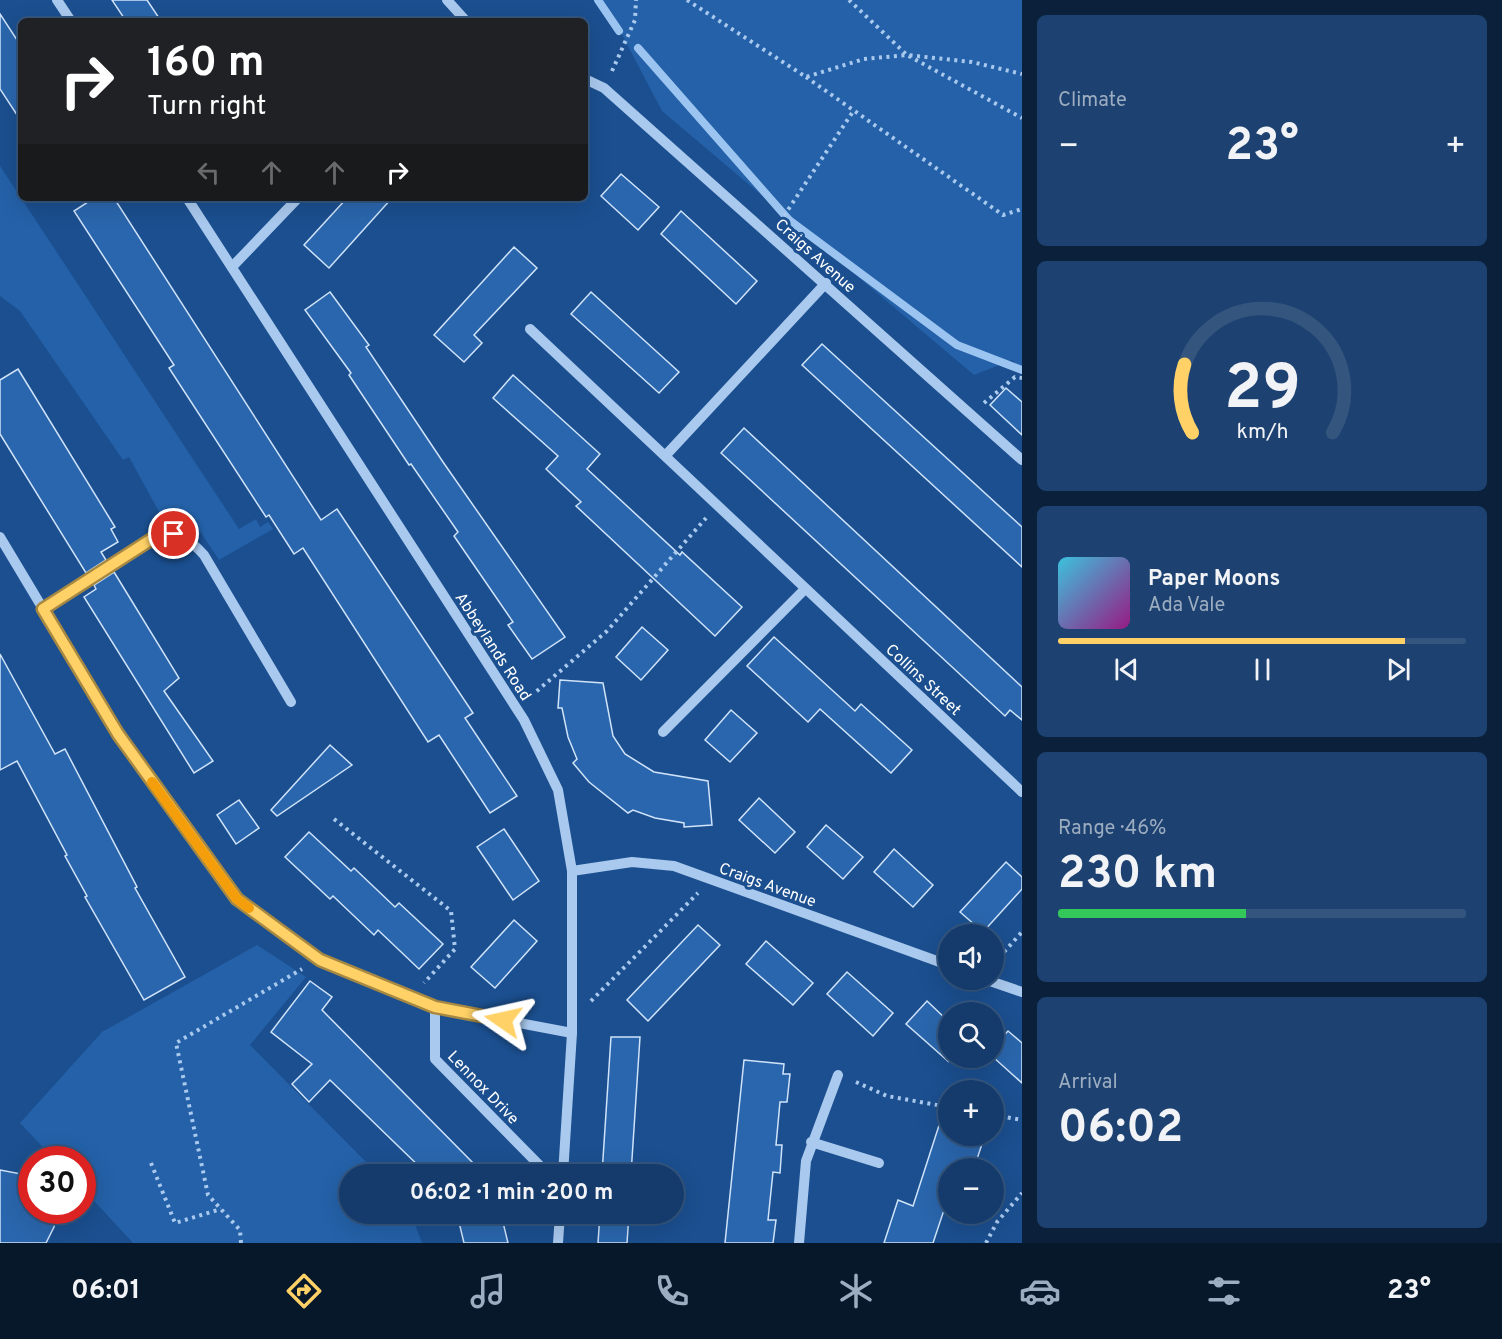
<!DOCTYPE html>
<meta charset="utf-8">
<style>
:root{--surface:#143b6b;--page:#1d4271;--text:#f1f3f6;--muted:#9dadc1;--line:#33557e;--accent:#ffd166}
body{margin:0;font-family:Overpass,sans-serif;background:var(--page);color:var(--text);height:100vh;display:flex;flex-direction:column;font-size:22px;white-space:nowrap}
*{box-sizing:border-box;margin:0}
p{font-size:20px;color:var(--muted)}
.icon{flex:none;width:33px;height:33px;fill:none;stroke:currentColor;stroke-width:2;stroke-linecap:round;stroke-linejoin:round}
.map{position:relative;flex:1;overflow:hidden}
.panel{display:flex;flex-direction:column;gap:15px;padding:15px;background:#0b203b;width:480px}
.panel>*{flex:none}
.banner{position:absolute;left:18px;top:18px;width:570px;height:183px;border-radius:9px;box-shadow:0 6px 24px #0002,0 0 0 2px var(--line);background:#202124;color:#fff;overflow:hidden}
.tools{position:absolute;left:938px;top:924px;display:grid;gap:12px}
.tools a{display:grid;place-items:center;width:66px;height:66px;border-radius:50%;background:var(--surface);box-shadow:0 6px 24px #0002,0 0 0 2px var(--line);font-size:30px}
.speed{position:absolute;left:18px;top:1146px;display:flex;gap:12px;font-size:30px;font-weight:700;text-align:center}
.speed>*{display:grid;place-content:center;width:78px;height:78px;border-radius:50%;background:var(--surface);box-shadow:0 6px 24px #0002,0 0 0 2px var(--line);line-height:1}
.speed .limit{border:9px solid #d22;background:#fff;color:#111}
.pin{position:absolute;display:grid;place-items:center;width:51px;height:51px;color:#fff;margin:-26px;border:3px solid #fff;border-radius:50%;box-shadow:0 2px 6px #0007}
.me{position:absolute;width:66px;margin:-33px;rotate:281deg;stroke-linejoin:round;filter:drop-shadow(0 0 4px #0008)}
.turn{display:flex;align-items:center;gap:21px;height:126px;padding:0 30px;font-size:27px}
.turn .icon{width:78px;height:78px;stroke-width:2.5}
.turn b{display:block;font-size:42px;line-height:51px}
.lanes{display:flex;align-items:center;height:57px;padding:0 30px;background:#0003;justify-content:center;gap:30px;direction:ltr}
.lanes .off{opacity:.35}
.big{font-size:45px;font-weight:700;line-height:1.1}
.panel .tile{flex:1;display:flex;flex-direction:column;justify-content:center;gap:9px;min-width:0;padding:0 21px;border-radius:9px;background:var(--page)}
.panel .dial{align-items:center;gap:0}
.dial svg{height:156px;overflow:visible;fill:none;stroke:var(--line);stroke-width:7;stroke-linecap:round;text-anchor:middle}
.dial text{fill:var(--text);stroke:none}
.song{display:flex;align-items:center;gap:18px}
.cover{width:72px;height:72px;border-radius:9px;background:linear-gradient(135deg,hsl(190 70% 55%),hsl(310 70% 35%))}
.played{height:6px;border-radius:3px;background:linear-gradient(90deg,var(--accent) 85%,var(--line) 85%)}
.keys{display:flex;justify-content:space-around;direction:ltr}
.heat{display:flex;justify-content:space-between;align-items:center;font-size:33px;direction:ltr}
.charge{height:9px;border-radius:4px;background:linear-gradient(90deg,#34c759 46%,var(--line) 0)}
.trip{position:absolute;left:339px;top:1164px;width:345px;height:60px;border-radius:30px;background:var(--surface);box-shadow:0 6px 24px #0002,0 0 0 2px var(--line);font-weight:700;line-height:60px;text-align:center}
.dock{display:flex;height:96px;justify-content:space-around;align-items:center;background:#08182b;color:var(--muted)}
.dock .icon{width:42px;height:42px}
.dock .current{color:var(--accent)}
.dock b{font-size:27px;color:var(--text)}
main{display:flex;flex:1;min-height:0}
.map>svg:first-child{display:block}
.green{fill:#2461a8}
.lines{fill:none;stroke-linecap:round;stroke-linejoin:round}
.stream{stroke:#9cc4f0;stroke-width:8}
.building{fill:#2a66ad;stroke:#cfe3fa;stroke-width:1.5}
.path{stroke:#a9c9ee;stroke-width:4;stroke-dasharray:3 4.5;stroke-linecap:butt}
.minor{stroke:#a9c9ee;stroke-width:10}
.route-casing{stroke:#a68842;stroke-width:15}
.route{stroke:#ffd166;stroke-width:10}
.slow{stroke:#f59e0b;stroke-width:10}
.labels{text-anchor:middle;stroke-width:6;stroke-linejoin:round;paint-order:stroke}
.street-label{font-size:16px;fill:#fff;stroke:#1b4f8f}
</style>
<main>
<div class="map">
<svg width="1022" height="1243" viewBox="0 0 1022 1243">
<rect width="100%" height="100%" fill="#1b4f8f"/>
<!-- green -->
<g class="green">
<path d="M599 0H1022V369L1012 360 974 375 662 111 609 10Z"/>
<path d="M0 166 239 529 256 519 260 527 268 522 273 529 219 560 201 533 163 519 129 457 123 460 20 311 0 296Z"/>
<path d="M257 945 306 977 250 1045 378 1174H350V1214H411L422 1243H133L83 1189 82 1160 54 1159 20 1123 102 1032Z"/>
</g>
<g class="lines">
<!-- stream -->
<g class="stream">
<path d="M598 0 619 31"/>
<path d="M638 48 789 220 957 345 1022 370"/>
</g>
</g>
<!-- building -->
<g class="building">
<path d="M112 0H147L161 21H126Z"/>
<path d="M0 14 21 46V121L0 89Z"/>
<path d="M621 174 659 207 638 230 601 196Z"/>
<path d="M94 198H114L321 520 337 509 473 713 465 718 517 796 490 813 439 735 428 742 303 548 294 554 269 515 266 517 169 368 174 365 74 211Z"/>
<path d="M347 198H392L329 268 304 245Z"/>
<path d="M681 211 757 281 736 304 661 234Z"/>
<path d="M514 247 537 268 474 335 482 343 464 362 434 335Z"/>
<path d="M330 292 369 345 366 347 443 462 565 637 532 659 508 625 513 622 454 536 458 532 411 464 409 465 349 375 351 373 305 310Z"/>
<path d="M591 292 679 372 659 393 571 314Z"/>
<path d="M822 344 1022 527V567L802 365Z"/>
<path d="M18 369 115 527 111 529 118 542 101 552 106 560 86 573 0 434V380Z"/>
<path d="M513 375 600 454 587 469 680 555 682 552 742 607 715 636 576 506 581 502 546 469 558 456 493 398Z"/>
<path d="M1006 388 1022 402V435L990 405Z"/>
<path d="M744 428 1022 687V720L1010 710 1005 716 721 453Z"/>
<path d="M114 572 179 678 164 691 213 761 194 773 84 597 96 589 94 585Z"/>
<path d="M642 627 668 650 641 680 616 657Z"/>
<path d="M774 637 855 711 861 704 912 750 891 773 820 709 808 722 747 666Z"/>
<path d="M0 654 55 754 65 749 137 887 135 888 185 977 144 1000 85 897 87 896 65 856 67 855 17 761 0 770Z"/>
<path d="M560 680 603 683 613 736 625 754 654 772 708 781 712 825 684 827V823L655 818 633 810 628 813 589 782 573 763 577 759 568 737 562 708H558Z"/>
<path d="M731 710 757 733 730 762 705 740Z"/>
<path d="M330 745 352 765 277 816 271 810Z"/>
<path d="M759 798 795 832 775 853 739 820Z"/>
<path d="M239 800 259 828 236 844 217 815Z"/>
<path d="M826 825 863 857 843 879 807 847Z"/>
<path d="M504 829 539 881 513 900 477 847Z"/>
<path d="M309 832 351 871 354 868 395 907 399 903 443 944 419 969 378 930 374 935 333 896 330 899 285 857Z"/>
<path d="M894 849 933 885 913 907 874 872Z"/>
<path d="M1006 862 1022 877V889L983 932 960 912Z"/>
<path d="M514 920 537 941 495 988 471 967Z"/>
<path d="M698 925 720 945 648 1021 627 1000Z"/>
<path d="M766 941 813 983 793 1005 746 964Z"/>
<path d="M847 972 893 1013 873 1036 827 994Z"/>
<path d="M310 981 332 997 322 1010 475 1165 465 1174H427L330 1080 309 1102 292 1084 312 1064 271 1032Z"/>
<path d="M927 1001 948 1021V1061L906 1024Z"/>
<path d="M1008 1031 1022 1043V1083L993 1057V1047Z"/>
<path d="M611 1037H640L631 1174H602Z"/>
<path d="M744 1060 784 1064 783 1074H790L787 1102H780L776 1145H782L780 1173 773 1172 768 1220H776L773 1243H725Z"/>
<path d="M944 1110 948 1111V1136H967L983 1141 974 1168H948V1198L933 1243H884L898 1200 913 1206Z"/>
<path d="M0 1170 32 1176V1210H57L54 1227 46 1243H0Z"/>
<path d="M457 1214H501L508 1243H464Z"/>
<path d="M600 1214H629L627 1243H598Z"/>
</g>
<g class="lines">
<!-- path -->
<g class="path">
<path d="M687 0 806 77 864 59 907 55 1022 118"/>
<path d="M849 0 907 55 972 62 1022 74"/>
<path d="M612 71 635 20 636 0"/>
<path d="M806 77 1003 215 1022 209"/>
<path d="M780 222 854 110"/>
<path d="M984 403 1015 377 1022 378"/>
<path d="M531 696 607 631 706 518"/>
<path d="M334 819 451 911 455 949 424 983"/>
<path d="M994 963 1022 932"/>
<path d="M591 1001 698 893"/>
<path d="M856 1082 887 1096 948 1107"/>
<path d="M993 1115 1022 1120"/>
<path d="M151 1163 175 1223 221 1209"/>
<path d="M241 1243 240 1230 208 1195 176 1043 302 969"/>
<path d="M986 1243 997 1222 1022 1193"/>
</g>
<!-- minor -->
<g class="minor">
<path d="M57 0 71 21"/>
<path d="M447 0 466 21"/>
<path d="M585 79 604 88 1022 460"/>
<path d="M187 198 524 720 558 790 572 871V1033L563 1174"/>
<path d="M232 267 298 198"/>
<path d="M530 329 1022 792"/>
<path d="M666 455 826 283"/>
<path d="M0 537 118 734 237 899 320 960 435 1007 572 1033"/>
<path d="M43 609 155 537C178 533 189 538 204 555L291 702"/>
<path d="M663 732 805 589"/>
<path d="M572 871 632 862 674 866 948 965"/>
<path d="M987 980 1022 992"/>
<path d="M435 1007V1059L548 1174"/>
<path d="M811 1142 879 1163"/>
<path d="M558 1243 560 1214"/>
<path d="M799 1243 806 1161 838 1075"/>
</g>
</g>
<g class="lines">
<!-- route casing -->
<g class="route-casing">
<path id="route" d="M174 534 155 537 43 609 118 734 237 899 320 960 435 1007 503 1020"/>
</g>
<!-- route -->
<use href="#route" class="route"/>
<!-- slow -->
<path class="slow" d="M152 782 237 899 249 908"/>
</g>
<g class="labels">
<!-- street labels -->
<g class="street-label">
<text transform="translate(816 255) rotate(42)" y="6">Craigs Avenue</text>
<text transform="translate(494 646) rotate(57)" y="6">Abbeylands Road</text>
<text transform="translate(924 679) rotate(43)" y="6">Collins Street</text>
<text transform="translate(768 884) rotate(20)" y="6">Craigs Avenue</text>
<text transform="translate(484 1087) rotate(46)" y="6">Lennox Drive</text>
</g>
</g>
</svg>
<div class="tools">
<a><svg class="icon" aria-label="sound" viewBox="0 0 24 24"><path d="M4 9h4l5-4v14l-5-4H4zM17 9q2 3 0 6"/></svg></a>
<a><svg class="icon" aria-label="search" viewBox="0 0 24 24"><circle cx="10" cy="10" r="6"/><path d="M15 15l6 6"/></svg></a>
<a>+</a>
<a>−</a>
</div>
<div class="speed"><div class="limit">30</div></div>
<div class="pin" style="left:174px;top:534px;background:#d93025"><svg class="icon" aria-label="arrive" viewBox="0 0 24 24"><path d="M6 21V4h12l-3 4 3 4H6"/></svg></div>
<svg class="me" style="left:503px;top:1020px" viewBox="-20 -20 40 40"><path d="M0-17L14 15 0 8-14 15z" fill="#ffd166" stroke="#fff" stroke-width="4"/></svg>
<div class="trip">06:02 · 1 min · 200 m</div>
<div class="banner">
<div class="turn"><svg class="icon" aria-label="right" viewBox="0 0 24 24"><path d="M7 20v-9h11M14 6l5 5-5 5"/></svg><div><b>160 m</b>Turn right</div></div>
<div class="lanes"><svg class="icon off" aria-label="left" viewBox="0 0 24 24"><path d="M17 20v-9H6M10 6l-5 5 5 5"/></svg><svg class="icon off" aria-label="ahead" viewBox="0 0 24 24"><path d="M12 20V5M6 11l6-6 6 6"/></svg><svg class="icon off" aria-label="ahead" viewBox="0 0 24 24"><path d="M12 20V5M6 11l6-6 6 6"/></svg><svg class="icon" aria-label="right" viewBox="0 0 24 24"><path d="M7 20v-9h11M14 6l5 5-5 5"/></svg></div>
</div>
</div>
<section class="panel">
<div class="tile"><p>Climate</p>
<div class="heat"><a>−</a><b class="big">23°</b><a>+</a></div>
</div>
<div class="tile dial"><svg viewBox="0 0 100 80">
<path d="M14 69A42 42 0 1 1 86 69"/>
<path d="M14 69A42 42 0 0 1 10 34" stroke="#ffd166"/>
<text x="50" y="56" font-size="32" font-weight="700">29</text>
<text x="50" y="72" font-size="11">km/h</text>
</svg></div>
<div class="tile">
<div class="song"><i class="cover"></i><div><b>Paper Moons</b><p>Ada Vale</p></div></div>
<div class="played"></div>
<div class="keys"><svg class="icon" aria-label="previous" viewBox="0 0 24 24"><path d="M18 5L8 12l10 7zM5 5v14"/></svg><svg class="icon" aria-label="pause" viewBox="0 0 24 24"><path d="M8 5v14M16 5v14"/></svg><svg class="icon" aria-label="next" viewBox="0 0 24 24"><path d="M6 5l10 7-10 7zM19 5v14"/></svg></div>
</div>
<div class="tile"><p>Range · 46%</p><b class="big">230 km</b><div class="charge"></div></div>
<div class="tile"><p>Arrival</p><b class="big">06:02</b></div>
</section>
</main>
<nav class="dock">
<b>06:01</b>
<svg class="icon current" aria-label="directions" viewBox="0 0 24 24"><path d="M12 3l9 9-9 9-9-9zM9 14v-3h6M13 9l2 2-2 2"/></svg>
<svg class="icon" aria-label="music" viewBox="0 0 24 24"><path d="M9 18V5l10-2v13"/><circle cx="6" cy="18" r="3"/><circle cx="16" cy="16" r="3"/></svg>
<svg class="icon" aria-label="phone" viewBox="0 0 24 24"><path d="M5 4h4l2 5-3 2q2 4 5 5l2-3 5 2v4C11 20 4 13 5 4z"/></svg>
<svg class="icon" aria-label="climate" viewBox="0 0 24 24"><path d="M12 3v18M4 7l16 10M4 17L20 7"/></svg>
<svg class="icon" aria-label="car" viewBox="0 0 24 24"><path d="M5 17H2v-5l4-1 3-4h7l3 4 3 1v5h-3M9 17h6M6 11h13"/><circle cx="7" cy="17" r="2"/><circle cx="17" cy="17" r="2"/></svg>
<svg class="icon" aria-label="filters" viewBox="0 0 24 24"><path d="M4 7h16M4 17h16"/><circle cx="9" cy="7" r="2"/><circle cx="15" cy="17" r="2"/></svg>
<b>23°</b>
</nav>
